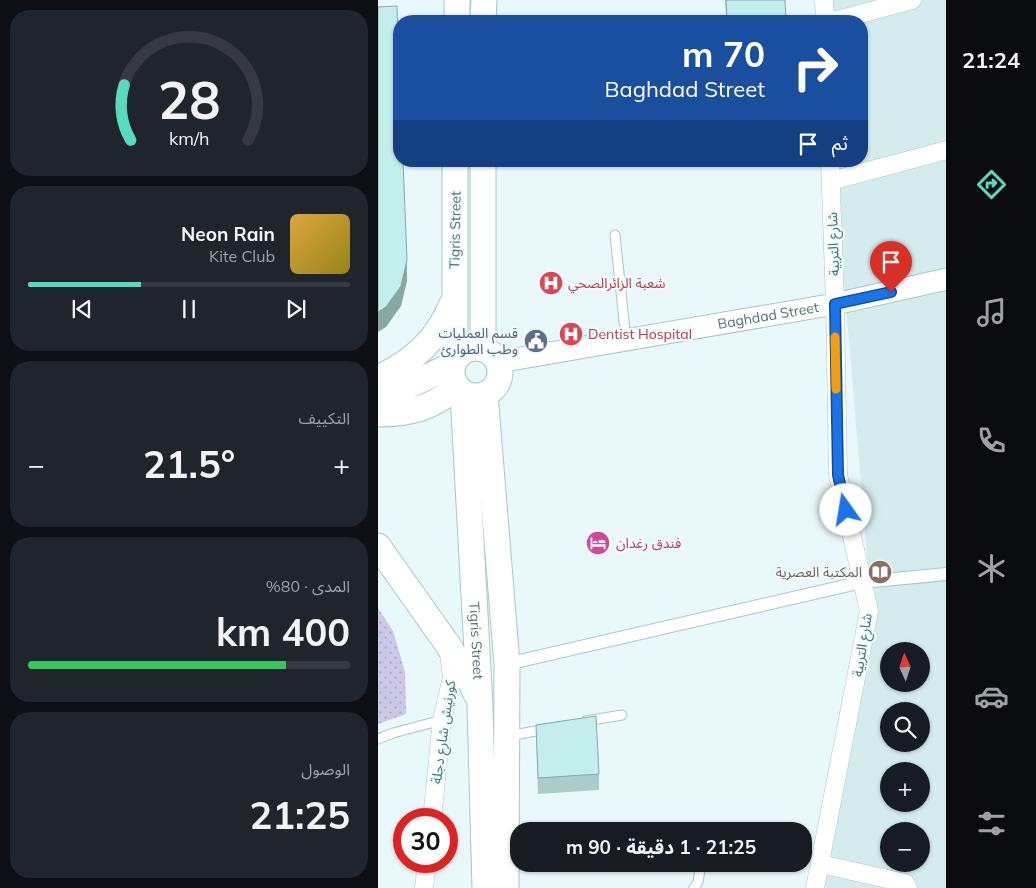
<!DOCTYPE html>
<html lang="ar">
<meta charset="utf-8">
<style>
:root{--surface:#171b24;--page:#20242c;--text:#f1f3f6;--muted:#9ea1a6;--line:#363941;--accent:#58dabd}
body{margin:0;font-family:Mulish,"Noto Sans Arabic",sans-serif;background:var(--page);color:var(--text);direction:rtl;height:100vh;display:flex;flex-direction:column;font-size:19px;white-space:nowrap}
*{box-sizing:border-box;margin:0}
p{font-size:16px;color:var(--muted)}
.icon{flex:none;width:28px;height:28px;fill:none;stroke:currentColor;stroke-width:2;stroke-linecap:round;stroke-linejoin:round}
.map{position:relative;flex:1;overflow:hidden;direction:ltr}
.panel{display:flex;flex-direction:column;gap:10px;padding:10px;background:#0d0f14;width:378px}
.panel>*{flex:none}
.top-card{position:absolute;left:15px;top:15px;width:475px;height:152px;border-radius:20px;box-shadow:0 1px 4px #0004;direction:rtl;background:#1a4fa0;color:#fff;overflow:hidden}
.needle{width:32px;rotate:357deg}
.fabs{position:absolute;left:502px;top:642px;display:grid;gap:10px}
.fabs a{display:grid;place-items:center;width:50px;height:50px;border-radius:50%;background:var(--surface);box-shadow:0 1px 4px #0004;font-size:25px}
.speed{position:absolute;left:15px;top:808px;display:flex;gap:10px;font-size:25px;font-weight:700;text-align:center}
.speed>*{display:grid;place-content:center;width:65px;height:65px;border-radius:50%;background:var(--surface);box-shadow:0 1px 4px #0004;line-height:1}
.speed .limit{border:8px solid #d22;background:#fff;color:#111}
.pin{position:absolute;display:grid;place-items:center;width:42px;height:42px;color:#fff;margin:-51px -21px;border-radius:50% 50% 50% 0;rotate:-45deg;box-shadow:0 0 5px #0007}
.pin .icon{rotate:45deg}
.me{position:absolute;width:55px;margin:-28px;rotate:347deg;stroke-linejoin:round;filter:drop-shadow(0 0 4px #0008)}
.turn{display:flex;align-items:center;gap:18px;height:105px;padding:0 20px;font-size:22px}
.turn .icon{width:65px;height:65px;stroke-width:2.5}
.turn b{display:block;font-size:35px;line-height:42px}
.then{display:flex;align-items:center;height:48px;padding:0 20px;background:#0003;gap:10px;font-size:19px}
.big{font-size:38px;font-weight:700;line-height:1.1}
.panel .widget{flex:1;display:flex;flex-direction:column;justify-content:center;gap:8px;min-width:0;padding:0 18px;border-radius:20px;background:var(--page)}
.panel .dial{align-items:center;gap:0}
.dial svg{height:130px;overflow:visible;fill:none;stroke:var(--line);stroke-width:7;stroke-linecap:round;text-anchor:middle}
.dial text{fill:var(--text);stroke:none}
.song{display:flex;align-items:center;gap:15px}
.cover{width:60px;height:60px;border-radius:8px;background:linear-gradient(135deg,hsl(40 70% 55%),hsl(50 70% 35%))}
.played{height:5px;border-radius:2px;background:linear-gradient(90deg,var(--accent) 35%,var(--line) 35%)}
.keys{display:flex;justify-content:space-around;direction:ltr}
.heat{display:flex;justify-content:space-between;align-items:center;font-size:28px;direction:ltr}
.charge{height:8px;border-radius:4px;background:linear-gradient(90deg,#34c759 80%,var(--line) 0)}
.trip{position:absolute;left:132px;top:822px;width:302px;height:50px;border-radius:20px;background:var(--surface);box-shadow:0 1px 4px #0004;font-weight:700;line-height:50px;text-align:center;direction:rtl}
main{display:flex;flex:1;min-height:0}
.menu{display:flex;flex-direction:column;width:90px;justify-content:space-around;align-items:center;background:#090b0e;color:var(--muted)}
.menu .icon{width:35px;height:35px}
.menu .on{color:var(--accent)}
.menu b{font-size:22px;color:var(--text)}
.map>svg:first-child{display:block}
.residential{fill:#d5ecef;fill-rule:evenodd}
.park{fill:url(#park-dots)}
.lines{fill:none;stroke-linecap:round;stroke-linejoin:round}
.service-casing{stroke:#aac6c6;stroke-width:11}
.pedestrian-casing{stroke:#aac6c6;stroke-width:14}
.minor-casing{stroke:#aac6c6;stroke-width:19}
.tertiary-casing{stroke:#aac6c6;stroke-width:23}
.secondary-casing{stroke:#a6c7c7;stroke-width:27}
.path{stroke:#a6d3d1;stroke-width:3;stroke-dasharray:1 4;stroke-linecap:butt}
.service{stroke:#fff;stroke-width:9}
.pedestrian{stroke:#fff;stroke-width:12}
.minor{stroke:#fff;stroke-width:18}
.tertiary{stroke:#fff;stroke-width:21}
.secondary{stroke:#fff;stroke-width:25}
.wall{fill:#a8cdcb}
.shaded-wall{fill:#88a7a5}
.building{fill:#c3eeec;stroke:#88a7a5}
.route-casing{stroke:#114b97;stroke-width:12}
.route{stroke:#1a73e8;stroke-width:9}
.slow{stroke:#f59e0b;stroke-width:9}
.labels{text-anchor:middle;stroke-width:4.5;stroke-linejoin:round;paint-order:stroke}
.street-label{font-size:14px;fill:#4e7370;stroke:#effbfe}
.health-label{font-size:14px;fill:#be3a42;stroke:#effbfe;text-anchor:start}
.service-label{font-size:14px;fill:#4e5e75;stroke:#effbfe;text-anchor:end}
.hotel-label{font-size:14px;fill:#b23c85;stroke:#effbfe;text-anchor:start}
.education-label{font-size:14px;fill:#785e54;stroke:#effbfe;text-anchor:end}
</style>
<main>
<nav class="menu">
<b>21:24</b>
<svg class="icon on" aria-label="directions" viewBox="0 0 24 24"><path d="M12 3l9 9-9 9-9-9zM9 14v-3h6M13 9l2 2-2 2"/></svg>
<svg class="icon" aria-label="music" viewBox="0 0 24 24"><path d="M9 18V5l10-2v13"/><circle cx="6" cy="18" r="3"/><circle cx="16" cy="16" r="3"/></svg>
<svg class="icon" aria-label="phone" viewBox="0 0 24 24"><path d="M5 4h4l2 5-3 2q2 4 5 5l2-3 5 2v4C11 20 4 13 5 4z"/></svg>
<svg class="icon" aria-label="climate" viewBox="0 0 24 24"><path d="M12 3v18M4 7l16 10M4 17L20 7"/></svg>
<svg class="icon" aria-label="car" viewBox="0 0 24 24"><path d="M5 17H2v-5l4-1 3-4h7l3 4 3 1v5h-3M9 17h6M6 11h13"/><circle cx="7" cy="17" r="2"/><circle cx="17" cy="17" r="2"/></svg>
<svg class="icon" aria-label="filters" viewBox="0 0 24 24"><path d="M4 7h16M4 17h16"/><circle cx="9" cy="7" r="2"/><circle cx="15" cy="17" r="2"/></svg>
</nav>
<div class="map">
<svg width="569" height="888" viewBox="0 0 569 888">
<defs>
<pattern id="park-dots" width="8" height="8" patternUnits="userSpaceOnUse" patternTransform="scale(1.25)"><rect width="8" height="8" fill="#cdc8e8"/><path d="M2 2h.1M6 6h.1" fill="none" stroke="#a9a7c0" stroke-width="1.8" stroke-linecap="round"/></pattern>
</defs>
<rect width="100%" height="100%" fill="#e9f8fb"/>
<!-- residential -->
<path class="residential" d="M454 0H568V888H434L493 604 461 220 459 161H484V21H454ZM511 651H544V684H511ZM511 711H544V744H511ZM511 771H544V804H511ZM511 831H544V864H511Z"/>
<!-- park -->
<path class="park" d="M0 608 15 631 27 672 28 714 0 724Z"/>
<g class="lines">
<!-- service casing -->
<g class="service-casing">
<g id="service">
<path d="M237 235 248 340"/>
<path d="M208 721 244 715"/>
<path d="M131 736 168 729"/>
<path d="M0 739 15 733 64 720"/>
<path d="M316 888 320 882 323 864"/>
</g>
</g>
<!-- pedestrian casing -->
<g class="pedestrian-casing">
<path id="pedestrian" d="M129 664 484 582 569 574"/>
</g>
<!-- minor casing -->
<g class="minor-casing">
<g id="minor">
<path d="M446 0 447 21"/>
<path d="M456 21 534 0"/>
<path d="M453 181 569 150"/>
<path d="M54 819 64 720 74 677 71 653"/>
<path d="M443 864 527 883 530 888"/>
<path d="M46 888 49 861"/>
<path d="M437 888 491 611 460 475 457 304 452 161"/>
</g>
</g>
<!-- tertiary casing -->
<g class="tertiary-casing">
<g id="tertiary">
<path id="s1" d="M120 362 457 304 569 279"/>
</g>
</g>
<!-- secondary casing -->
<g class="secondary-casing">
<g id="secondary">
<path d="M79 21V0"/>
<path d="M105 21 106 0"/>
<circle cx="98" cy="372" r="24"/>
<path d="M105 348V161"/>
<path d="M77 359V161"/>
<path d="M0 378C35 362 59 340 74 304"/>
<path id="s2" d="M85 393 102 706 107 888"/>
<path d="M107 394 129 664 128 888"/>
<path d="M0 399 18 392 74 365"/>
<path d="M0 414C32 414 54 408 79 387"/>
<path d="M0 546 70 645 94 685 98 694"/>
</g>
</g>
<!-- path -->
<g class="path">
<path d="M0 636 13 642 0 672"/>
<path d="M0 688 23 708"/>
</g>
<!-- service -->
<use href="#service" class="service"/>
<!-- pedestrian -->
<use href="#pedestrian" class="pedestrian"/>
<!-- minor -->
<use href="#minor" class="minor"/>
<!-- tertiary -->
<use href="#tertiary" class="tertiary"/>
<!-- secondary -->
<use href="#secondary" class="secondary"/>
</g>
<!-- wall -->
<g class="wall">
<path d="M347 0H407L348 17Z"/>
<path d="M158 725 221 774V790L160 794Z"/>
</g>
<!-- shaded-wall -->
<path class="shaded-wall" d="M29 260V281L23 306 8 327 0 332V312Z"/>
<!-- building -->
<g class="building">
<path d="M348 0H407L408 21H256L349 17Z"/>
<path d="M19 6 21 67V161H25L29 260 23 286 8 307 0 312V7Z"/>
<path d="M218 716 221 774 160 778 158 725Z"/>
</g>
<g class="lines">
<!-- route casing -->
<g class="route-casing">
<path id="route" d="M468 510 460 475 457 304 513 292"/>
</g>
<!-- route -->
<use href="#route" class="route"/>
<!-- slow -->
<path class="slow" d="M457 337 458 389"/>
</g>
<!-- icons -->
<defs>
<g id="hospital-disc" transform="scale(1.25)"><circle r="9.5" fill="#e0444e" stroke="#effbfe"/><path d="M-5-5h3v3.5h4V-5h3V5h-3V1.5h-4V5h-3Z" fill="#fff"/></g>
<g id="civic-disc" transform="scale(1.25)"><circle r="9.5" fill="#5c6f8a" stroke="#effbfe"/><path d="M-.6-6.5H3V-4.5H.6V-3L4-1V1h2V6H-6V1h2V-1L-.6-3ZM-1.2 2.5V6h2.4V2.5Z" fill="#fff"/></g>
<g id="hotel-disc" transform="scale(1.25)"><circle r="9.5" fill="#d1479c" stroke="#effbfe"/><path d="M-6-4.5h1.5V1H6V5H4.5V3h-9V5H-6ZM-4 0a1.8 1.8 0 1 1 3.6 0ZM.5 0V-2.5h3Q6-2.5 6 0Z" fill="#fff"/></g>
<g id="library-disc" transform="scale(1.25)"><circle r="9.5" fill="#8d6e63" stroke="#effbfe"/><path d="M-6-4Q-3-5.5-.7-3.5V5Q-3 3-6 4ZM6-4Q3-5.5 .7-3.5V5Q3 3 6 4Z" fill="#fff"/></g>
</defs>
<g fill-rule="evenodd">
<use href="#hospital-disc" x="173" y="283"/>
<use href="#hospital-disc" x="193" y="334"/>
<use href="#civic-disc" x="158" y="341"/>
<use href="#hotel-disc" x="220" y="543"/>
<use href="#library-disc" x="502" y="572"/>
</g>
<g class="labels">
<!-- street labels -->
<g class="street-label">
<text transform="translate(77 230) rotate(-89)" y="5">Tigris Street</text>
<text transform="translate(455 244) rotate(-92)" y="5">شارع التربية</text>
<text dy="5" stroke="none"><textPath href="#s1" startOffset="274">Baghdad Street</textPath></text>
<text dy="5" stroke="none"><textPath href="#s2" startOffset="248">Tigris Street</textPath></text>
<text transform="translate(484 645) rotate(-81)" y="5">شارع التربية</text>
<text transform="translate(65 732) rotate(-82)" y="5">كورنيش شارع دجلة</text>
</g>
<!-- health labels -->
<g class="health-label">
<text x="190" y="288">شعبة الزائرالصحي</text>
<text x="210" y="339">Dentist Hospital</text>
</g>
<!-- service labels -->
<g class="service-label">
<text x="140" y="338">قسم العمليات<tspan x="140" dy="16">وطب الطوارئ</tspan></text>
</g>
<!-- hotel labels -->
<g class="hotel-label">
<text x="238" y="548">فندق رغدان</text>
</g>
<!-- education labels -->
<g class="education-label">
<text x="484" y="577">المكتبة العصرية</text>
</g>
</g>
</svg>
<div class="fabs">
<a><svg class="needle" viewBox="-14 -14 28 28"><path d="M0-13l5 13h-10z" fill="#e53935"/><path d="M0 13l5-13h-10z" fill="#9ea1a6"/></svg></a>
<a><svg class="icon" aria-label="search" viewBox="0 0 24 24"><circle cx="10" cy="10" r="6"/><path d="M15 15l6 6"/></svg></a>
<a>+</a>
<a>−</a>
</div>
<div class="speed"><div class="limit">30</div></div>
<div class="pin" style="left:513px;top:292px;background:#d93025"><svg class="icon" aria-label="arrive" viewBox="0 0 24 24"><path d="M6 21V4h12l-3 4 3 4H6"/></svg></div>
<svg class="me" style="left:468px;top:510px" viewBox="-20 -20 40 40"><circle r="19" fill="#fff"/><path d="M0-13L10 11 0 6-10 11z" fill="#1a73e8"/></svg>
<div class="trip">21:25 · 1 دقيقة · 90 m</div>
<div class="top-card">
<div class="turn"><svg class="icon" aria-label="right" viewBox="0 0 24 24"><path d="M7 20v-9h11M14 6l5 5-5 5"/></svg><div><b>70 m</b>Baghdad Street</div></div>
<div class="then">ثم<svg class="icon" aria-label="arrive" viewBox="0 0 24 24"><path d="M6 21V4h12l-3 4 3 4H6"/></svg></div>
</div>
</div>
<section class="panel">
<div class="widget dial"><svg viewBox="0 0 100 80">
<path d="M14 69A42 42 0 1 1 86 69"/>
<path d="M14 69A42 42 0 0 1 10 35" stroke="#58dabd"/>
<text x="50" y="56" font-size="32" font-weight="700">28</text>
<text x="50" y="72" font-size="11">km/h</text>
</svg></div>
<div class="widget">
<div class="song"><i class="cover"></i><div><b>Neon Rain</b><p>Kite Club</p></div></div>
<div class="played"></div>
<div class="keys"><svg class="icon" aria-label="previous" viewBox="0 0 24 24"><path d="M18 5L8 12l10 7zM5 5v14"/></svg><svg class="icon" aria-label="pause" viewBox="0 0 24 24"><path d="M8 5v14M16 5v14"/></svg><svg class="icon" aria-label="next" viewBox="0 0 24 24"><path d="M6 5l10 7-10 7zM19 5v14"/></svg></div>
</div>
<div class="widget"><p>التكييف</p>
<div class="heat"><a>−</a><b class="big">21.5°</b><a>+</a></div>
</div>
<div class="widget"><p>المدى · 80%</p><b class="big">400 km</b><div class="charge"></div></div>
<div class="widget"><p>الوصول</p><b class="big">21:25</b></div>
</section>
</main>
